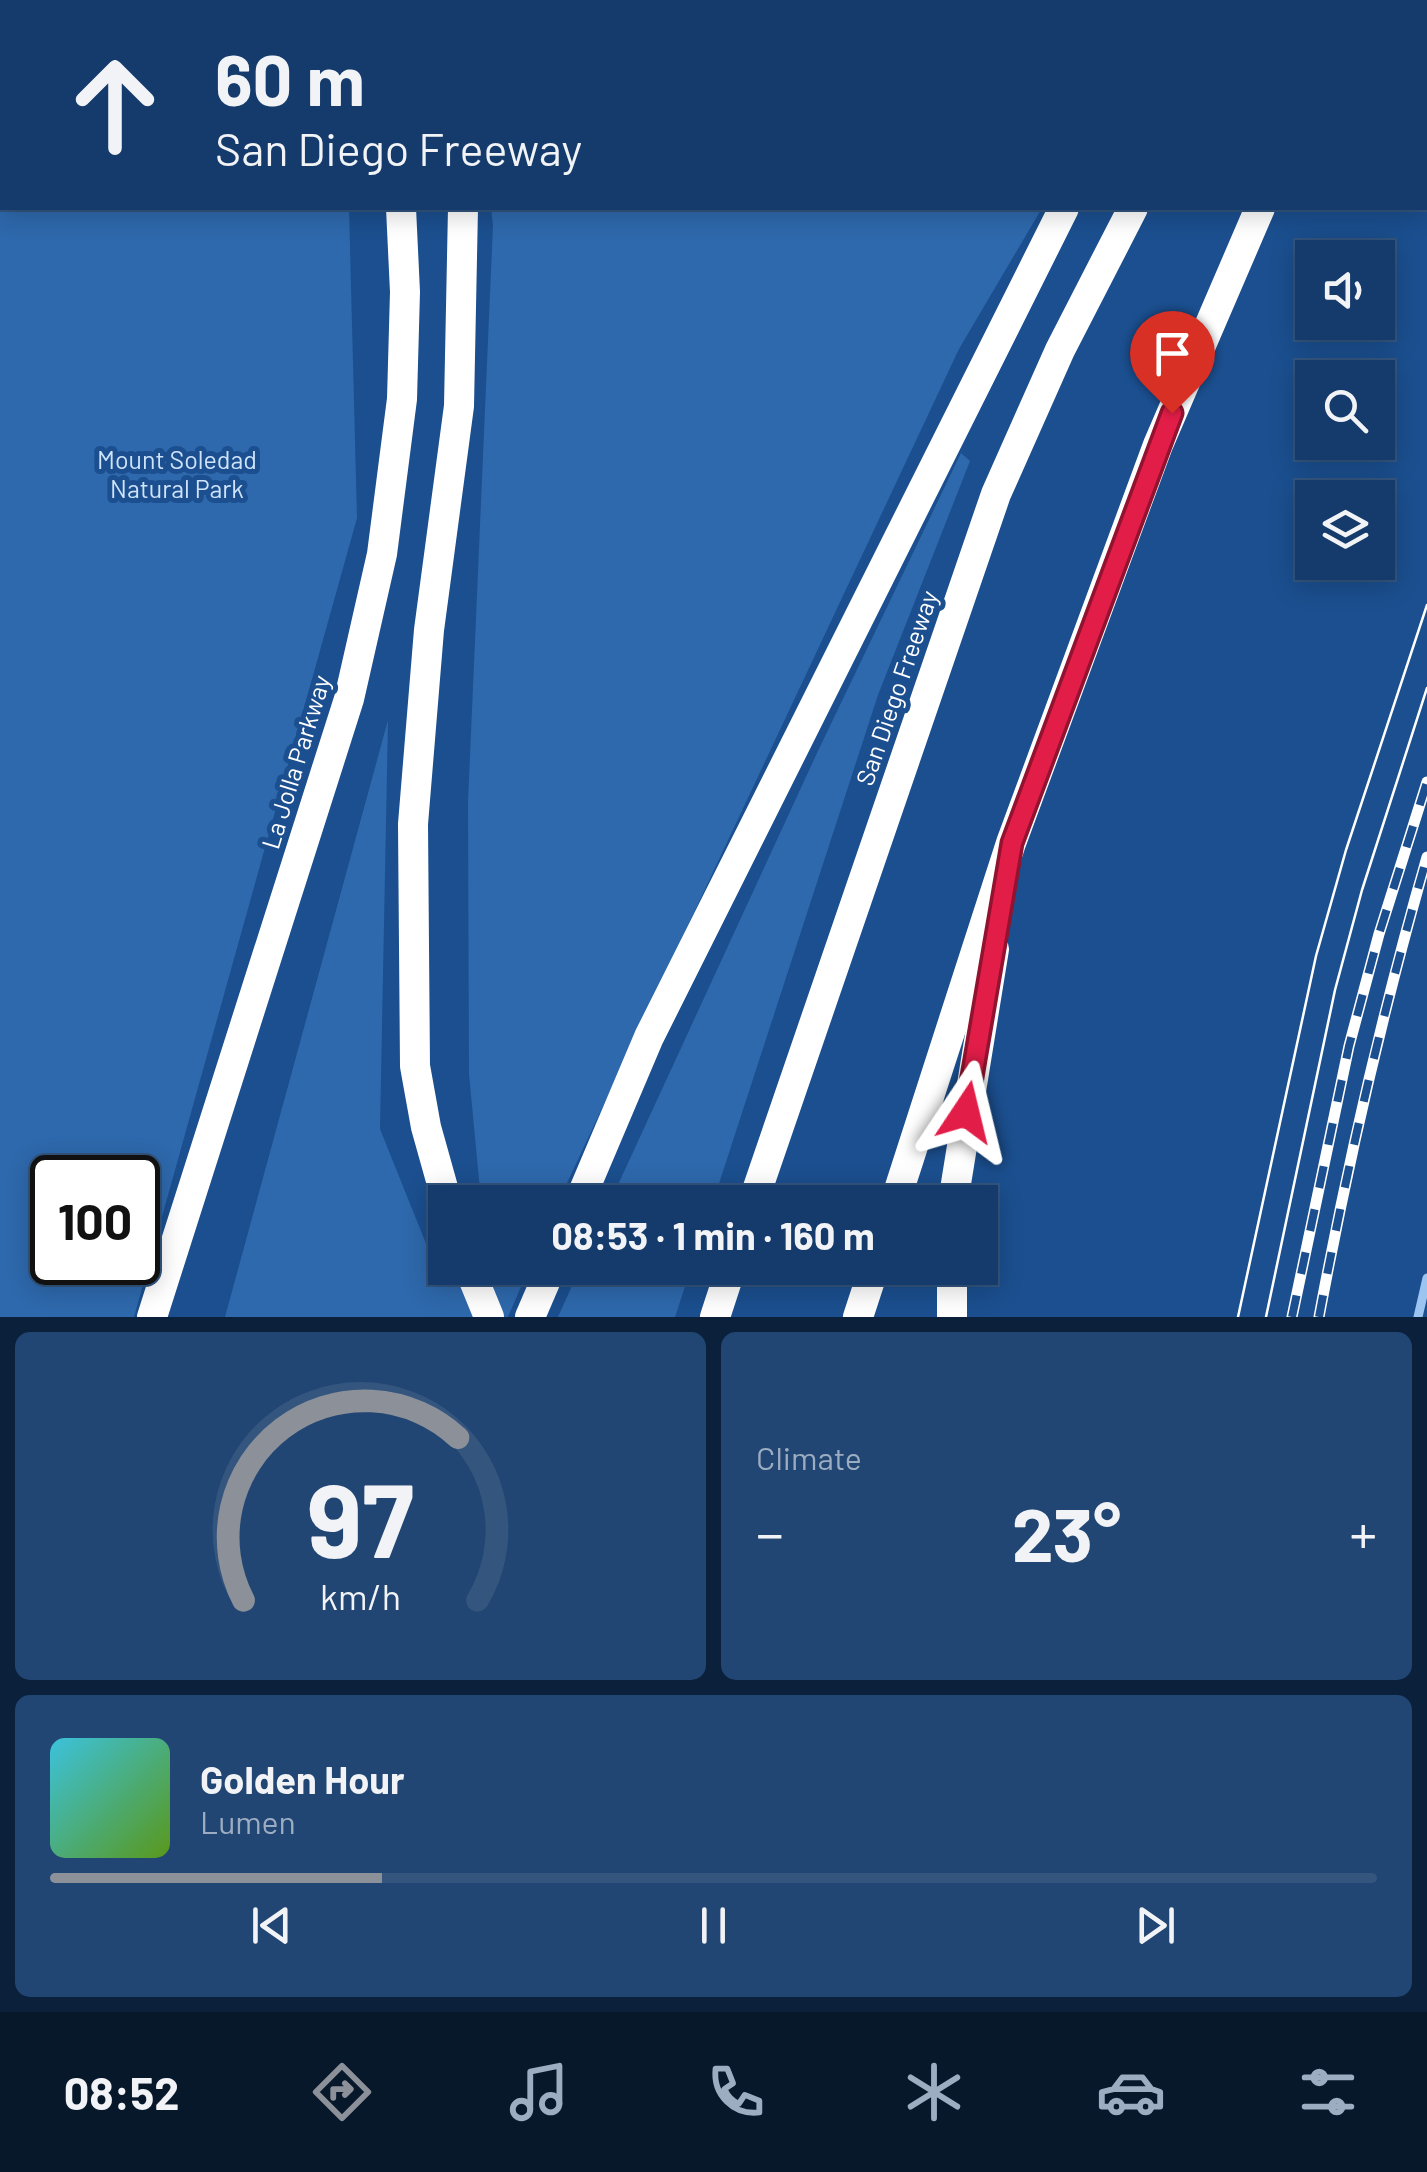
<!DOCTYPE html>
<meta charset="utf-8">
<style>
:root{--surface:#143b6b;--page:#214673;--text:#f1f3f6;--muted:#9dadc1;--line:#33557e;--accent:#8c9099}
body{margin:0;font-family:Barlow,sans-serif;background:var(--page);color:var(--text);height:100vh;display:flex;flex-direction:column;font-size:38px;white-space:nowrap}
*{box-sizing:border-box;margin:0}
p{font-size:32px;color:var(--muted)}
.icon{flex:none;width:55px;height:55px;fill:none;stroke:currentColor;stroke-width:2;stroke-linecap:round;stroke-linejoin:round}
.map{position:relative;height:1317px;overflow:hidden}
.details{display:flex;flex-direction:column;gap:15px;padding:15px;background:#0b203b;flex:1}
.details>*{flex:none}
.top-card{position:absolute;left:0px;top:0px;width:1428px;height:210px;box-shadow:0 5px 25px #0003,0 0 0 2px var(--line);background:#143b6b;color:var(--text);overflow:hidden}
.tools{position:absolute;left:1295px;top:240px;display:grid;gap:20px}
.tools a{display:grid;place-items:center;width:100px;height:100px;border-radius:0px;background:var(--surface);box-shadow:0 5px 25px #0003,0 0 0 2px var(--line);font-size:50px}
.speed{position:absolute;left:30px;top:1155px;display:flex;gap:20px;font-size:50px;font-weight:700;text-align:center}
.speed>*{display:grid;place-content:center;width:130px;height:130px;border-radius:50%;background:var(--surface);box-shadow:0 5px 25px #0003,0 0 0 2px var(--line);line-height:1}
.speed .limit{border:5px solid #111;border-radius:15px;background:#fff;color:#111}
.pin{position:absolute;display:grid;place-items:center;width:85px;height:85px;color:#fff;margin:-102px -42px;border-radius:50% 50% 50% 0;rotate:-45deg;box-shadow:0 0 10px #0007}
.pin .icon{rotate:45deg}
.me{position:absolute;width:110px;margin:-55px;rotate:10deg;stroke-linejoin:round;filter:drop-shadow(0 0 8px #0008)}
.turn{display:flex;align-items:center;gap:35px;height:210px;padding:0 50px;font-size:45px}
.turn .icon{width:130px;height:130px;stroke-width:2.5}
.turn b{display:block;font-size:70px;line-height:85px}
.big{font-size:75px;font-weight:700;line-height:1.1}
.details .tile{flex:1;display:flex;flex-direction:column;justify-content:center;gap:15px;min-width:0;padding:0 35px;border-radius:15px;background:var(--page)}
.details .dial{align-items:center;gap:0}
.dial svg{height:260px;overflow:visible;fill:none;stroke:var(--line);stroke-width:7;stroke-linecap:round;text-anchor:middle}
.dial text{fill:var(--text);stroke:none}
.song{display:flex;align-items:center;gap:30px}
.cover{width:120px;height:120px;border-radius:15px;background:linear-gradient(135deg,hsl(190 70% 55%),hsl(90 70% 35%))}
.played{height:10px;border-radius:5px;background:linear-gradient(90deg,var(--accent) 25%,var(--line) 25%)}
.keys{display:flex;justify-content:space-around;direction:ltr}
.heat{display:flex;justify-content:space-between;align-items:center;font-size:55px;direction:ltr}
.details .tiles{flex:1;display:grid;gap:15px;grid-template-columns:1fr 1fr}
.tile:last-child{grid-column:span 2}
.trip{position:absolute;left:428px;top:1185px;width:570px;height:100px;border-radius:0px;background:var(--surface);box-shadow:0 5px 25px #0003,0 0 0 2px var(--line);font-weight:700;line-height:100px;text-align:center}
.tab-bar{display:flex;height:160px;justify-content:space-around;align-items:center;background:#08182b;color:var(--muted)}
.tab-bar .icon{width:70px;height:70px}
.tab-bar .on{color:var(--accent)}
.tab-bar b{font-size:45px;color:var(--text)}
.map>svg:first-child{display:block}
.green{fill:#2e69ad;fill-rule:evenodd}
.lines{fill:none;stroke-linecap:round;stroke-linejoin:round}
.stream{stroke:#9cc4f0;stroke-width:9}
.highway{stroke:#fff;stroke-width:30}
.tram{stroke:#fff;stroke-width:2.5}
.rail-casing{stroke:#fff;stroke-width:11}
.rail{stroke:#1b4f8f;stroke-width:8;stroke-dasharray:22;stroke-linecap:butt}
.route-casing{stroke:#92132f;stroke-width:25}
.route{stroke:#e11d48;stroke-width:18}
.labels{text-anchor:middle;stroke-width:10;stroke-linejoin:round;paint-order:stroke}
.park-label{font-size:25px;fill:#cfe3fa;stroke:#1b4f8f}
.street-label{font-size:25px;fill:#fff;stroke:#1b4f8f}
</style>
<div class="map">
<svg width="1427" height="1317" viewBox="0 0 1427 1317">
<rect width="100%" height="100%" fill="#1b4f8f"/>
<!-- green -->
<g class="green">
<path d="M0 0H337L2 2V208H349L357 518 134 1317H0ZM52 1178H138V1262H52Z"/>
<path d="M468 0H1164L468 2Z"/>
<path d="M491 208H1042L959 349 558 1202H473L480 1190 469 1074 468 802 493 225Z"/>
<path d="M961 453 970 461 878 695 713 1202H610L817 753Z"/>
<path d="M388 720 380 1129 435 1266 445 1251V1268H529L508 1317H225Z"/>
<path d="M580 1268H691L675 1317H558Z"/>
</g>
<g class="lines">
<!-- stream -->
<path class="stream" d="M1418 1317 1427 1278"/>
<!-- highway -->
<g class="highway">
<path d="M385 0V2"/>
<path d="M448 0 449 2"/>
<path d="M1199 2 1200 0"/>
<path d="M1238 2 1239 0"/>
<path d="M1373 2 1374 0"/>
<path d="M447 1202 426 1127 415 1066 413 824 429 630 459 406 463 208"/>
<path d="M579 1202 649 1037 1064 208"/>
<path d="M753 1202 996 494 1060 350 1133 208"/>
<path d="M895 1202 1011 843 1158 445 1260 208"/>
<path d="M953 1202 994 949"/>
<path d="M469 1268 489 1317"/>
<path d="M952 1268V1317"/>
<path d="M152 1317 349 699 382 554 402 399 405 292 401 208"/>
<path d="M530 1317 551 1268"/>
<path d="M715 1317 731 1268"/>
<path d="M858 1317 874 1268"/>
</g>
<!-- tram -->
<g class="tram">
<path d="M1238 1317 1316 956 1346 850 1427 605"/>
<path d="M1266 1317 1335 990 1362 890 1427 688"/>
</g>
<!-- rail casing -->
<g class="rail-casing">
<g id="rail">
<path d="M1292 1317 1349 1046 1379 934 1427 782"/>
<path d="M1319 1317C1348 1162 1383 1009 1427 857"/>
</g>
</g>
<!-- rail -->
<use href="#rail" class="rail"/>
</g>
<g class="lines">
<!-- route casing -->
<g class="route-casing">
<path id="route" d="M966 1112 1012 843 1172 413"/>
</g>
<!-- route -->
<use href="#route" class="route"/>
</g>
<g class="labels">
<!-- park labels -->
<g class="park-label">
<text x="177" y="469">Mount Soledad<tspan x="177" dy="29">Natural Park</tspan></text>
</g>
<!-- street labels -->
<g class="street-label">
<text transform="translate(897 688) rotate(-71)" y="9">San Diego Freeway</text>
<text transform="translate(296 762) rotate(-73)" y="9">La Jolla Parkway</text>
</g>
</g>
</svg>
<div class="tools">
<a><svg class="icon" aria-label="sound" viewBox="0 0 24 24"><path d="M4 9h4l5-4v14l-5-4H4zM17 9q2 3 0 6"/></svg></a>
<a><svg class="icon" aria-label="search" viewBox="0 0 24 24"><circle cx="10" cy="10" r="6"/><path d="M15 15l6 6"/></svg></a>
<a><svg class="icon" aria-label="layers" viewBox="0 0 24 24"><path d="M12 4l9 5-9 5-9-5zM3 14l9 5 9-5"/></svg></a>
</div>
<div class="speed"><div class="limit">100</div></div>
<div class="pin" style="left:1172px;top:413px;background:#d93025"><svg class="icon" aria-label="arrive" viewBox="0 0 24 24"><path d="M6 21V4h12l-3 4 3 4H6"/></svg></div>
<svg class="me" style="left:966px;top:1112px" viewBox="-20 -20 40 40"><path d="M0-17L14 15 0 8-14 15z" fill="#e11d48" stroke="#fff" stroke-width="4"/></svg>
<div class="trip">08:53 · 1 min · 160 m</div>
<div class="top-card">
<div class="turn"><svg class="icon" aria-label="ahead" viewBox="0 0 24 24"><path d="M12 20V5M6 11l6-6 6 6"/></svg><div><b>60 m</b>San Diego Freeway</div></div>
</div>
</div>
<section class="details">
<div class="tiles">
<div class="tile dial"><svg viewBox="0 0 100 80">
<path d="M14 69A42 42 0 1 1 86 69"/>
<path d="M14 69A42 42 0 0 1 80 19" stroke="#8c9099"/>
<text x="50" y="56" font-size="32" font-weight="700">97</text>
<text x="50" y="72" font-size="11">km/h</text>
</svg></div>
<div class="tile"><p>Climate</p>
<div class="heat"><a>−</a><b class="big">23°</b><a>+</a></div>
</div>
<div class="tile">
<div class="song"><i class="cover"></i><div><b>Golden Hour</b><p>Lumen</p></div></div>
<div class="played"></div>
<div class="keys"><svg class="icon" aria-label="previous" viewBox="0 0 24 24"><path d="M18 5L8 12l10 7zM5 5v14"/></svg><svg class="icon" aria-label="pause" viewBox="0 0 24 24"><path d="M8 5v14M16 5v14"/></svg><svg class="icon" aria-label="next" viewBox="0 0 24 24"><path d="M6 5l10 7-10 7zM19 5v14"/></svg></div>
</div>
</div>
</section>
<nav class="tab-bar">
<b>08:52</b>
<svg class="icon on" aria-label="directions" viewBox="0 0 24 24"><path d="M12 3l9 9-9 9-9-9zM9 14v-3h6M13 9l2 2-2 2"/></svg>
<svg class="icon" aria-label="music" viewBox="0 0 24 24"><path d="M9 18V5l10-2v13"/><circle cx="6" cy="18" r="3"/><circle cx="16" cy="16" r="3"/></svg>
<svg class="icon" aria-label="phone" viewBox="0 0 24 24"><path d="M5 4h4l2 5-3 2q2 4 5 5l2-3 5 2v4C11 20 4 13 5 4z"/></svg>
<svg class="icon" aria-label="climate" viewBox="0 0 24 24"><path d="M12 3v18M4 7l16 10M4 17L20 7"/></svg>
<svg class="icon" aria-label="car" viewBox="0 0 24 24"><path d="M5 17H2v-5l4-1 3-4h7l3 4 3 1v5h-3M9 17h6M6 11h13"/><circle cx="7" cy="17" r="2"/><circle cx="17" cy="17" r="2"/></svg>
<svg class="icon" aria-label="filters" viewBox="0 0 24 24"><path d="M4 7h16M4 17h16"/><circle cx="9" cy="7" r="2"/><circle cx="15" cy="17" r="2"/></svg>
</nav>
